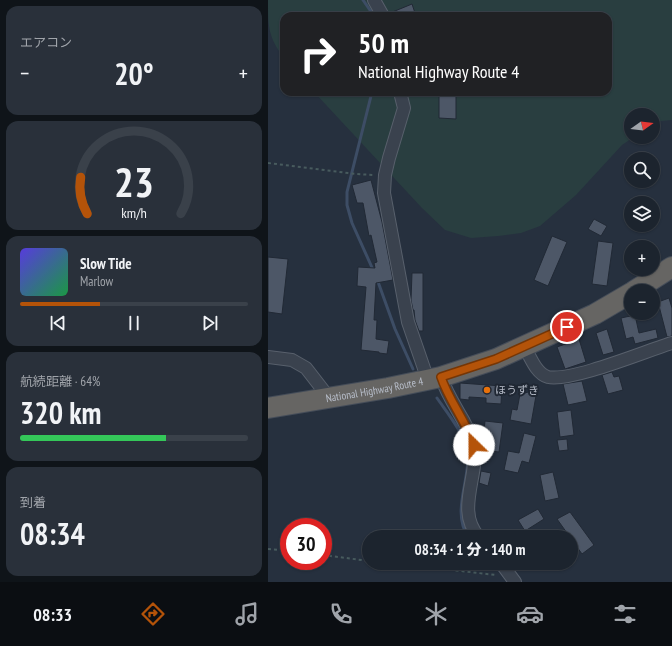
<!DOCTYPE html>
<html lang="ja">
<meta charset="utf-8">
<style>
:root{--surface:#1c242e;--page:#29303a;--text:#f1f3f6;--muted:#a0a4aa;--line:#3a414a;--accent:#b45309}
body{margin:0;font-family:"PT Sans Narrow","Noto Sans JP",sans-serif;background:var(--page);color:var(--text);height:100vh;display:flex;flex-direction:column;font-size:15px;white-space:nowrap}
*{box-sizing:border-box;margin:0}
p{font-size:13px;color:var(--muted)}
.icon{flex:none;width:22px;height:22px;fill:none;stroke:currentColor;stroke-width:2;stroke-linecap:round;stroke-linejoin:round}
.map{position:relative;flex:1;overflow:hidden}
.side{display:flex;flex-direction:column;gap:6px;padding:6px;background:#0f1419;width:268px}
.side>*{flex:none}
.banner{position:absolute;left:12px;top:12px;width:332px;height:84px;border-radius:12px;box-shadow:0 1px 3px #0004,0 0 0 1px var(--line);background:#202124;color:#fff;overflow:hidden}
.needle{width:26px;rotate:76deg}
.fabs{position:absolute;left:356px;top:108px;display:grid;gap:8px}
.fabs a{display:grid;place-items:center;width:36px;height:36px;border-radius:50%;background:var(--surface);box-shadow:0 1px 3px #0004,0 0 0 1px var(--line);font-size:20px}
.speed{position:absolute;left:12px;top:518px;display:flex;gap:8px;font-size:20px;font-weight:700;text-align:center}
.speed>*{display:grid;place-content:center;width:52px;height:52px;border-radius:50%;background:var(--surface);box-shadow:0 1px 3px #0004,0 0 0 1px var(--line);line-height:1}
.speed .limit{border:6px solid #d22;background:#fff;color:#111}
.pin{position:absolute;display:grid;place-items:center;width:34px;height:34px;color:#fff;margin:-17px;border:2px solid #fff;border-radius:50%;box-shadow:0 1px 4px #0007}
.me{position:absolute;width:44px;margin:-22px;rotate:337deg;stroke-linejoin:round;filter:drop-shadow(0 0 3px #0008)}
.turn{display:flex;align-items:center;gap:14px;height:84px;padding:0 12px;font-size:18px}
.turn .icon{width:52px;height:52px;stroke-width:2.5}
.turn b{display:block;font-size:28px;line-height:34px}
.big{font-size:30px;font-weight:800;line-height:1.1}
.side .tile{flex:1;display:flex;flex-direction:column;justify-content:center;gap:6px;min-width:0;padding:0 14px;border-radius:12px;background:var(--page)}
.side .dial{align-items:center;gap:0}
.dial svg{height:104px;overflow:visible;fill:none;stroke:var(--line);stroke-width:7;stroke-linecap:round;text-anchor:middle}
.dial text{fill:var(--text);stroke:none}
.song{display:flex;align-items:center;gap:12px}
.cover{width:48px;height:48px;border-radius:6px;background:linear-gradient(135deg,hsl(250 70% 55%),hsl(140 70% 35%))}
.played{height:4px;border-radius:2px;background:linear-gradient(90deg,var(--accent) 35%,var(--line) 35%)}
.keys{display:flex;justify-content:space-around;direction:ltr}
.heat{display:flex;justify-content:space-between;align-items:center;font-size:22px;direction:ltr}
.charge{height:6px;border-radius:3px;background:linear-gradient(90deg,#34c759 64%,var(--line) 0)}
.trip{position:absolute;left:94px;top:530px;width:216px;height:40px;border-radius:20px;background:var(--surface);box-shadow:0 1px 3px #0004,0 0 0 1px var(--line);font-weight:800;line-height:40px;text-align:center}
.menu{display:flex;height:64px;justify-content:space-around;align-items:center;background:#0b0e12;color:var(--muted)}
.menu .icon{width:28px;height:28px}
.menu .selected{color:var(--accent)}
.menu b{font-size:18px;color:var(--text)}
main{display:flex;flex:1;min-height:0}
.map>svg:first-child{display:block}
.green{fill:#293e40}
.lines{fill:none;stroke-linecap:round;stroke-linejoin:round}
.stream{stroke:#3d4d65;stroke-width:3}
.building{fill:#4d5767;stroke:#212935}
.minor-casing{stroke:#58606c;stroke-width:14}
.trunk-casing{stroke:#454d59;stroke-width:22}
.path{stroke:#485b5e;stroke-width:2;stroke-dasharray:3 3;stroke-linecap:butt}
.minor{stroke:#3a424e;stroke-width:12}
.trunk{stroke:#666563;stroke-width:20}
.route-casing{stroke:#753606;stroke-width:10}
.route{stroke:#b45309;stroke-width:7}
.food-dot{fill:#e8710a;stroke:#1f2733;stroke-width:1.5}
.labels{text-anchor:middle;stroke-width:4;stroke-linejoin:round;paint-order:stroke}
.street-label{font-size:11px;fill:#b7bdc9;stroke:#1f2733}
.poi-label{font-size:11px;fill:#b7bdc9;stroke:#1f2733;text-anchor:start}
</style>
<main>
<section class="side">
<div class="tile"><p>エアコン</p>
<div class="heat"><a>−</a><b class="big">20°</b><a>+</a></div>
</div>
<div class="tile dial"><svg viewBox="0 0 100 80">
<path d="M14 69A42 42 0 1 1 86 69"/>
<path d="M14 69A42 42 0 0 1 9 41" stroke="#b45309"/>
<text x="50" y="56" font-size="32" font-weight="700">23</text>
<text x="50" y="72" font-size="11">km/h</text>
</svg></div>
<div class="tile">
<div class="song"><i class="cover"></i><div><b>Slow Tide</b><p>Marlow</p></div></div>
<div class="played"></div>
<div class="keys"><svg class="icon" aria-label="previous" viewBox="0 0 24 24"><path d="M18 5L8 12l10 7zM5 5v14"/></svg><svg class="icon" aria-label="pause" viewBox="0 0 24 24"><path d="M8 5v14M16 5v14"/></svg><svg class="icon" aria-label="next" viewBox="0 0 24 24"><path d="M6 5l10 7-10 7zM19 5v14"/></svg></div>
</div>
<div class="tile"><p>航続距離 · 64%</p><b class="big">320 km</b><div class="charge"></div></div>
<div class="tile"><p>到着</p><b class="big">08:34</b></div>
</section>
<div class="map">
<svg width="404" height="582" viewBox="0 0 404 582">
<rect width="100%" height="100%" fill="#26303e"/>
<!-- green -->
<path class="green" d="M0 0H404V120L393 121 385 125V115H363V137H366L354 145 308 195 272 226 253 233 230 236 203 238 177 230 154 208 46 92H340V16H16V58C0 37 0 26 0 0Z"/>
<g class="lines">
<!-- stream -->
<g class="stream">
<path d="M95 0 106 16"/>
<path d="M104 92 79 192V205L84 223 106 272"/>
<path d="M109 279 127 329 145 369"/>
<path d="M169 398C178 411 195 432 198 446 206 476 182 508 200 537"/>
<path d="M224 563 231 570"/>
</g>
</g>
<!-- building -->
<g class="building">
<path d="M144 4 148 16H122V13Z"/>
<path d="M171 92H188V119L171 118Z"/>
<path d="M103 180 114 222 125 280 108 283 106 320H109L108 339 121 341 119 354 111 353V352L93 350 98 287 89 286 90 267 107 268 106 263 109 262 103 235 101 236 95 203H89L84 185Z"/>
<path d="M326 219 339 226 333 236 320 229Z"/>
<path d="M284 236 299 242 280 286 266 280Z"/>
<path d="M330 241 345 243 339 286 324 284Z"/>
<path d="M0 257 20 259 14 314 0 312Z"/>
<path d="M144 273H155V331H151L147 320 146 310H145L143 300Z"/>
<path d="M401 298 404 308V336L399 337 390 302Z"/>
<path d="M367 315 371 333 388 329 390 338 367 344 365 337 358 339 353 318Z"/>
<path d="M339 329 346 352 335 355 328 333Z"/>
<path d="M311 339 318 362 297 369 289 347Z"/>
<path d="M344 372 346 377 351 376 355 390 340 394 334 375Z"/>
<path d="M314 381 319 401 300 405 295 384Z"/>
<path d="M192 383 234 386 233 404 218 403V398L201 397V400L192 399Z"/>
<path d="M269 390 263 424 242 420 244 409 249 410 252 394Z"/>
<path d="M303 410 306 435 292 437 289 412Z"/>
<path d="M217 421 235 423 231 452 222 451 221 458 214 457V449Z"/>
<path d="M256 433 268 436 261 463 254 461 250 473 236 470 240 451 251 453Z"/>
<path d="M299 439 300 450 291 451 289 440Z"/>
<path d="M213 471 223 473 220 486 211 483Z"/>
<path d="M285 472 291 498 277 501 272 475Z"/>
<path d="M270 509 276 519 257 531 250 520Z"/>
<path d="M302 512 326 545 314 554 289 519Z"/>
</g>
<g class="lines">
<!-- minor casing -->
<g class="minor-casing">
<g id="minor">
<path d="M106 0 115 16"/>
<path d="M132 92 136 108 121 158 117 175 116 193 140 322 160 380"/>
<path d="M256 346C262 356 268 374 280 377 304 382 378 351 404 343"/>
<path d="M0 357 24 360 38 368 62 399"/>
<path d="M173 377C178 392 187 406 195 420 199 428 204 436 206 446 211 476 187 511 211 537"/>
<path d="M233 563 247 582"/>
</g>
</g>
<!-- trunk casing -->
<g class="trunk-casing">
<g id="trunk">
<path d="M366 291 404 267"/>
<path id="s1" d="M0 408 120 388 173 377 228 359 327 314 363 293"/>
</g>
</g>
<!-- path -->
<g class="path">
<path d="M0 163 88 174 106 175"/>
<path d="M0 549 21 551"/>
<path d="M55 555 101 561"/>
<path d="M122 563 228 575"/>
</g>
<!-- minor -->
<use href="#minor" class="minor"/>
<!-- trunk -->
<use href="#trunk" class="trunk"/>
</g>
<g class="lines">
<!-- route casing -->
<g class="route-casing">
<path id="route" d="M206 445C198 421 181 401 173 377L228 359 299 327"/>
</g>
<!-- route -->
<use href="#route" class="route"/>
</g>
<!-- markers -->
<circle class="food-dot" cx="219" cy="390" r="4"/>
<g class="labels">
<!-- street labels -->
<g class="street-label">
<text dy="4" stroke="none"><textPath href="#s1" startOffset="108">National Highway Route 4</textPath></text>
</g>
<!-- poi labels -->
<g class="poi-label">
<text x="227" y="394">ほうずき</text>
</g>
</g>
</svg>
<div class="fabs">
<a><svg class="needle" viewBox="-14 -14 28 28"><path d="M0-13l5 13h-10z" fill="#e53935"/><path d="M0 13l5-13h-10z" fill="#a0a4aa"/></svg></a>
<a><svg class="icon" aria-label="search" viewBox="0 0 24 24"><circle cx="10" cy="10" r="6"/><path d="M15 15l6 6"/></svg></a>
<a><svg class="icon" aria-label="layers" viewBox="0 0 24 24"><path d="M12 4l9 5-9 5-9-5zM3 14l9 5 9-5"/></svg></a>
<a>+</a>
<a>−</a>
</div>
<div class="speed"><div class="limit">30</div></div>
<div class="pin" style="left:299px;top:327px;background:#d93025"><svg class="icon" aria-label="arrive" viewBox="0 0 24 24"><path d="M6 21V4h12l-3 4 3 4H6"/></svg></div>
<svg class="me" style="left:206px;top:445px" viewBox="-20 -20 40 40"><circle r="19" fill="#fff"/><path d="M0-13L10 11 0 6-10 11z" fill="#b45309"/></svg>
<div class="trip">08:34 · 1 分 · 140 m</div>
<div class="banner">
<div class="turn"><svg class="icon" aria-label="right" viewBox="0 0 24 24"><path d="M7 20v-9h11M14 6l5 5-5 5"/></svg><div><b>50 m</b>National Highway Route 4</div></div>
</div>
</div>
</main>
<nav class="menu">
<b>08:33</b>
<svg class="icon selected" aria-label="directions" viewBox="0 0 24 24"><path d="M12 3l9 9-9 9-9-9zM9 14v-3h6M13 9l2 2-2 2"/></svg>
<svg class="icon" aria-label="music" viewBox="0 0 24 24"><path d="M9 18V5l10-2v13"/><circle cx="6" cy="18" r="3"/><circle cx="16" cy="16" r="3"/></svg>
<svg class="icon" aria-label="phone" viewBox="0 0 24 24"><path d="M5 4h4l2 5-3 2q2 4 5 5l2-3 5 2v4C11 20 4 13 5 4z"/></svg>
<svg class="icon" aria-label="climate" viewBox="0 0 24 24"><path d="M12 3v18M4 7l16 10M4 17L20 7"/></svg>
<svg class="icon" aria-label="car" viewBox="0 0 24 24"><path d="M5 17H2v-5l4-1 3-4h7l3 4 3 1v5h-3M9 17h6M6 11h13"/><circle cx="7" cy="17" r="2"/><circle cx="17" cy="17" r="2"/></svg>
<svg class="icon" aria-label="filters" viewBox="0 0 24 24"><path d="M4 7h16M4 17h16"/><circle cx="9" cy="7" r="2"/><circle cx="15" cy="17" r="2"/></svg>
</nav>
